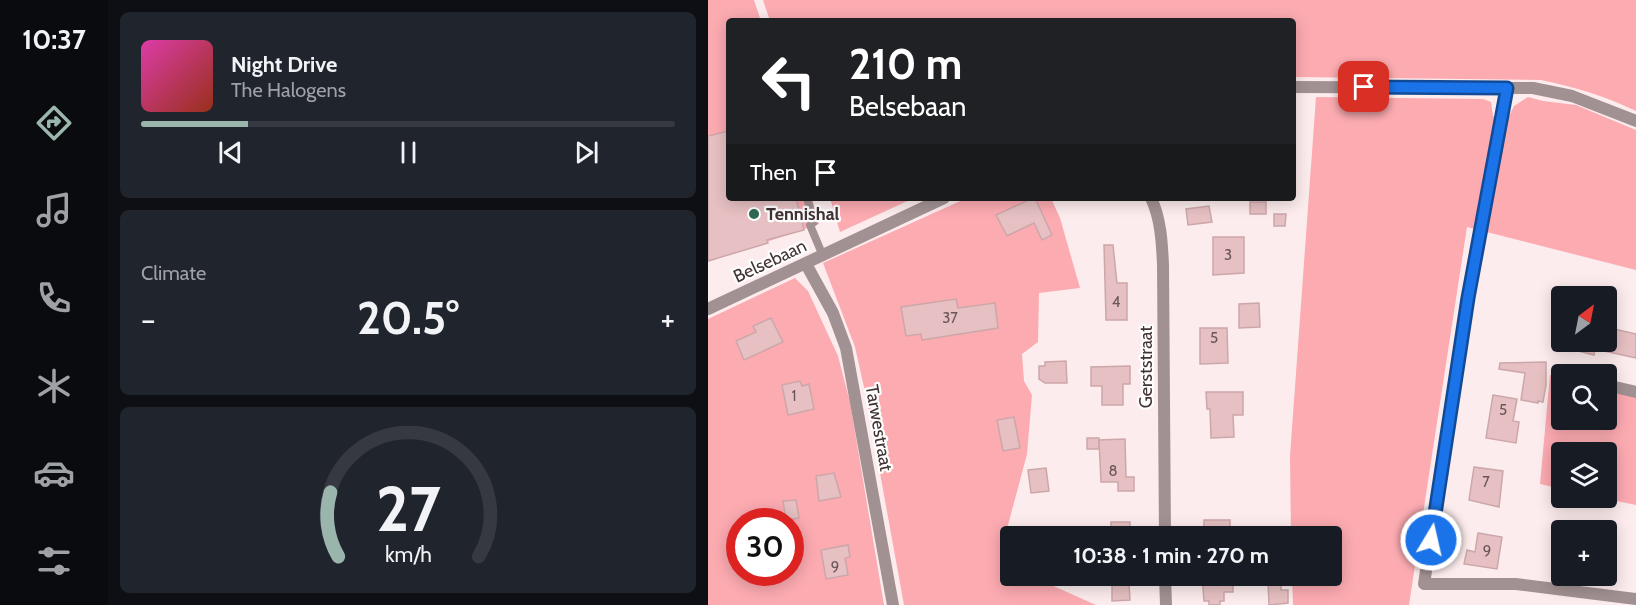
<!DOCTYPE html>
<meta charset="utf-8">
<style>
:root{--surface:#171b24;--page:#20242c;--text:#f1f3f6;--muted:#9ea1a6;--line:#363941;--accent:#9ab5ac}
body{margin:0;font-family:Cabin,sans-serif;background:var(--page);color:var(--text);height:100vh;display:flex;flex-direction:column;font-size:22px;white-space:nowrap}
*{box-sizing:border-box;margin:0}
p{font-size:20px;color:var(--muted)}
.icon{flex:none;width:33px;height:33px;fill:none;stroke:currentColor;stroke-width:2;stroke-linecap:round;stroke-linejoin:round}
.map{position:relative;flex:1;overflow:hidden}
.details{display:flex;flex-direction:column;gap:12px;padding:12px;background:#0d0f14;width:600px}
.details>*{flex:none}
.banner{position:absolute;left:18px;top:18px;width:570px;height:183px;border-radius:6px;box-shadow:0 3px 15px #0003;background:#202124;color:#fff;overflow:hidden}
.needle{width:39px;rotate:32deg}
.fabs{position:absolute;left:843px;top:286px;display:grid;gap:12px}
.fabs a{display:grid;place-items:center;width:66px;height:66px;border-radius:6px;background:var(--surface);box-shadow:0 3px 15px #0003;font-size:30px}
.speed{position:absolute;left:18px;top:508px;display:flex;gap:12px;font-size:30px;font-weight:700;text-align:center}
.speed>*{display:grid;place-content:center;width:78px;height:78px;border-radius:50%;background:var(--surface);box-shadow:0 3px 15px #0003;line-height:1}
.speed .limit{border:9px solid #d22;background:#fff;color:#111}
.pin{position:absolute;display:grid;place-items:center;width:51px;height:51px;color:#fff;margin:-26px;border-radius:12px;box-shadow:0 3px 9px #0006}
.me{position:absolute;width:66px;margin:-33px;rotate:9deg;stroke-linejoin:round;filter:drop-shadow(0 0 4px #0008)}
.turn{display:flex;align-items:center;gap:21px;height:126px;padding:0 24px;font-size:27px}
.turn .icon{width:78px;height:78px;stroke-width:2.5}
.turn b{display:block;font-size:42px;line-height:51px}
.then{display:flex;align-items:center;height:57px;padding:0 24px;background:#0003;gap:12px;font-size:22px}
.big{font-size:45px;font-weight:700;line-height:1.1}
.details .tile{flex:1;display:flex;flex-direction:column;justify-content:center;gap:9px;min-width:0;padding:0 21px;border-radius:9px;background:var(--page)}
.details .dial{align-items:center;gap:0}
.dial svg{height:156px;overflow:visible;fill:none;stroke:var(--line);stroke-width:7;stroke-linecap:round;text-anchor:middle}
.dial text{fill:var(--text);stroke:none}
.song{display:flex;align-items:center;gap:18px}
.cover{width:72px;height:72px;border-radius:9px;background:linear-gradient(135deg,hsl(320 70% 55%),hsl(10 70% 35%))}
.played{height:6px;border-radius:3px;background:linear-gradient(90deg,var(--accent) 20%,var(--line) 20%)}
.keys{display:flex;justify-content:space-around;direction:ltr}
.heat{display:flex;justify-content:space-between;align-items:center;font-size:33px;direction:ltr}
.trip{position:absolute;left:292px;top:526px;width:342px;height:60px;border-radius:6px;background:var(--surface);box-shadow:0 3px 15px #0003;font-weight:700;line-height:60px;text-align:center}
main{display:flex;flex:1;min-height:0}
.tabs{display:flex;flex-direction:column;width:108px;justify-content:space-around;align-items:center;background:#090b0e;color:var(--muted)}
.tabs .icon{width:42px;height:42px}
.tabs .on{color:var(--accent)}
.tabs b{font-size:27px;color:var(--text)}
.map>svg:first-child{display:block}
.green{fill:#fcabb1;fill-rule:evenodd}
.building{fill:#e6c0c2;stroke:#cca7a9;stroke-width:1.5}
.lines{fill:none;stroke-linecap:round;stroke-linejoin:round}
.service{stroke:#a29192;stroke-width:8}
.minor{stroke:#a29192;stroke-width:12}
.route-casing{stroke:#114b97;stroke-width:15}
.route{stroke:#1a73e8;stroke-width:10}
.poi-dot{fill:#306952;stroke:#fefefe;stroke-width:2}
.labels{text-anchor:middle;stroke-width:4.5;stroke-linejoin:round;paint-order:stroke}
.number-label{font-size:15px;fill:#6b5658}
.poi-label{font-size:18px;font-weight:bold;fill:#423334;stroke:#fefefe;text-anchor:start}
.street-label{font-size:18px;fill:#423334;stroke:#fefefe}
</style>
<main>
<nav class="tabs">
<b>10:37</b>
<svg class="icon on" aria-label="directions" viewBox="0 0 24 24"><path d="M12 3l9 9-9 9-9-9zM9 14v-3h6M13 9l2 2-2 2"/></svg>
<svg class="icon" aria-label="music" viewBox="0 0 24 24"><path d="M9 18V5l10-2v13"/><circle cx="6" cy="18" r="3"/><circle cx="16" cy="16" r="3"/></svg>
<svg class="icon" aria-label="phone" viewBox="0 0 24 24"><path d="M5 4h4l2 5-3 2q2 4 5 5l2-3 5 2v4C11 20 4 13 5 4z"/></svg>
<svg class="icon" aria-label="climate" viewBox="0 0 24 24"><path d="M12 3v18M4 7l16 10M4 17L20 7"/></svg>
<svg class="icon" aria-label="car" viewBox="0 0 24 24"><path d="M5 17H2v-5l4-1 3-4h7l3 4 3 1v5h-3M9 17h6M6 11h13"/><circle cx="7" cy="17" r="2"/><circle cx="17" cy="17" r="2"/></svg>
<svg class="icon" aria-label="filters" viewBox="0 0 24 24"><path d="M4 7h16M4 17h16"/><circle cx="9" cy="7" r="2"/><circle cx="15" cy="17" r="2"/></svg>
</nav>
<section class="details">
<div class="tile">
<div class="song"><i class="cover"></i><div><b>Night Drive</b><p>The Halogens</p></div></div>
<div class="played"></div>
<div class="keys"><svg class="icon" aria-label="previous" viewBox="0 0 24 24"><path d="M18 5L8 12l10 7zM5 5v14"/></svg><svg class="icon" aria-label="pause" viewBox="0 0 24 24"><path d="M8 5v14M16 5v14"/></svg><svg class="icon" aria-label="next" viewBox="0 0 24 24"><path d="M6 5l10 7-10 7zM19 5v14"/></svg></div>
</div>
<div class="tile"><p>Climate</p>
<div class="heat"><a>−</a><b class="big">20.5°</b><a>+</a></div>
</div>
<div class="tile dial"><svg viewBox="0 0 100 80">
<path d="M14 69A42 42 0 1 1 86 69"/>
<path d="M14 69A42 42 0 0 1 10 36" stroke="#9ab5ac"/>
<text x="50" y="56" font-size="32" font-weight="700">27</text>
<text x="50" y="72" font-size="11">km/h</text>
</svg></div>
</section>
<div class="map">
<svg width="928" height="605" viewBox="0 0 928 605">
<rect width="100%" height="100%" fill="#fdeced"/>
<!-- green -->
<g class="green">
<path d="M0 0H46L53 21H21V198H104L111 224 0 262Z"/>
<path d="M55 0H928V111C897 96 867 87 833 80L585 77V21H62Z"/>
<path d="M608 97 775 99 783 102 785 116 800 118 806 106 820 97 835 101 868 105 928 130V270L759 227 701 605H585L584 576H624V537H583L582 456Z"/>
<path d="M122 198H206L132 232Z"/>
<path d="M259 198H343L352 218 372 288 331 293 330 342 314 354 316 381 324 395 319 454 296 540 303 560V576H323L388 605H196L158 396 147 347 115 263Z"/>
<path d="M87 278 100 291 130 356 142 402 176 605H0V319ZM32 522H82V573H32Z"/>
<path d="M842 375 853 378 854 420H898L899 389 928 397V505L894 498H898V453H854L853 489 832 484Z"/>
</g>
<!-- building -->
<g class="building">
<path d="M21 131V198H88L96 230 59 240 60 243 0 261V136Z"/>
<path d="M325 198H327L344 235 334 240 326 223 299 236 288 215Z"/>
<rect x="542" y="202" width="16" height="12"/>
<path d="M501 206 504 222 480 225 478 209Z"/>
<path d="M566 214H578L577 226H566Z"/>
<path d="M505 237H536V273L505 275Z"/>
<path d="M396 245H405L409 283H419V320H398Z"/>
<path d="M248 299 250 308 287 303 290 328 214 340 213 334 198 336 193 307Z"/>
<path d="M551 303 552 327 531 328V304Z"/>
<path d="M63 318 75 342 36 360 28 341 48 332 45 326Z"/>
<path d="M492 328H519L520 363 492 364Z"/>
<path d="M906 329 928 334V358L887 349 886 355 851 346V342H904Z"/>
<path d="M358 361 359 383H337L331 379V366H337V362Z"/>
<path d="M838 362V385L835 402 830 401V403L813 400 817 373 791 369 792 363Z"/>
<path d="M422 366V384H415V405H394V386H383V367Z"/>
<path d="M92 381 94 386 101 384 106 409 80 415 74 385Z"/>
<path d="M498 392H535V415H525L526 437 503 438 502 409H499Z"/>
<path d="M785 395 809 399 805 421 811 422 808 443 778 438Z"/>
<path d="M306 417 312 448 295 451 289 420Z"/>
<rect x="379" y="438" width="12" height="11"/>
<path d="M417 439 418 477H426V491H410V482H393L391 440Z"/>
<path d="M766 467 795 471 791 507 761 500Z"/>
<path d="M338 468 341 491 323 493 320 470Z"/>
<path d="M126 473 133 497 111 501 108 476Z"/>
<path d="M88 500 91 518 78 520 75 501Z"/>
<path d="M496 520H522V531H519V537H496Z"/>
<rect x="403" y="522" width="19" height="15"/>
<path d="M770 533 794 537 789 569 756 564 759 550 767 552Z"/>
<path d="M140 545 142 557 137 558 140 575 118 579 113 550Z"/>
<path d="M494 576H518V581H525V592H516V601H512V605H501V601H496Z"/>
<path d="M560 581H573V590H580V603L561 605Z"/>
<path d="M421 583 422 600 404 601V584Z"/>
</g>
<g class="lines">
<!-- service -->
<path class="service" d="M99 198 106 222 102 225 115 256"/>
<!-- minor -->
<g class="minor">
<path d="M585 87 825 88 864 96 928 121"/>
<path d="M799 88 760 298 716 584H808L928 599"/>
<path d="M443 198C453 219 454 243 455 265L457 537"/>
<path d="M98 264 125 313 138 348 185 605"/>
<path d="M0 309 236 198"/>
<path d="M898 385 928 392"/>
<path d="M457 576 458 605"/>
</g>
</g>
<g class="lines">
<!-- route casing -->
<g class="route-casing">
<path id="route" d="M656 87 799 88 760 298 723 540"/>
</g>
<!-- route -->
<use href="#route" class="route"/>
</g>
<!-- markers -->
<circle class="poi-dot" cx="46" cy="214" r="6"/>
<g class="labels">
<!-- number labels -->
<g class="number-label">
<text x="520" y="260">3</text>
<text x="408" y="307">4</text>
<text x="242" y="323">37</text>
<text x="506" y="343">5</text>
<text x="86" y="401">1</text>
<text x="795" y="415">5</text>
<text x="405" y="476">8</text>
<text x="778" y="487">7</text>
<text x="779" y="556">9</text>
<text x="127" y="572">9</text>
</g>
<!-- poi labels -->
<g class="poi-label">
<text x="58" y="220">Tennishal</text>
</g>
<!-- street labels -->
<g class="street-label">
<text transform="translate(62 261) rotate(-25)" y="6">Belsebaan</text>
<text transform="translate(438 367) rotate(-90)" y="6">Gerststraat</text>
<text transform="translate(171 428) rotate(80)" y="6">Tarwestraat</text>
</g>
</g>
</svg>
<div class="fabs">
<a><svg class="needle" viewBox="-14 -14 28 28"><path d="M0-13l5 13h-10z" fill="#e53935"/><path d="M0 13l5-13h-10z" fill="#9ea1a6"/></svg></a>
<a><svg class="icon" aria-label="search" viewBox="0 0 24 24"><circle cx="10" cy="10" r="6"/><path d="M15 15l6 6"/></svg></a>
<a><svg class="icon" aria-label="layers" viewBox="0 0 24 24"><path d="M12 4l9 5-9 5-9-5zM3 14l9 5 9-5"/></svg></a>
<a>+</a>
</div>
<div class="speed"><div class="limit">30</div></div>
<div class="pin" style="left:656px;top:87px;background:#d93025"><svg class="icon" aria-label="arrive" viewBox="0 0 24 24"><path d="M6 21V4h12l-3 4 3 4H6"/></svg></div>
<svg class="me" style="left:723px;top:540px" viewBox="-20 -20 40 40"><circle r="17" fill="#1a73e8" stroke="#fff" stroke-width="3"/><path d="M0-11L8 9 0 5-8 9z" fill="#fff"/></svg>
<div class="trip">10:38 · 1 min · 270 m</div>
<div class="banner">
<div class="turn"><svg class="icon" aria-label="left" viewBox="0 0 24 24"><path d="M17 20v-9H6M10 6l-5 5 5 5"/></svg><div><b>210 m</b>Belsebaan</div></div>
<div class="then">Then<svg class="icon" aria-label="arrive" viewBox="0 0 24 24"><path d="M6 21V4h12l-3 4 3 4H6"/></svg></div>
</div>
</div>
</main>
